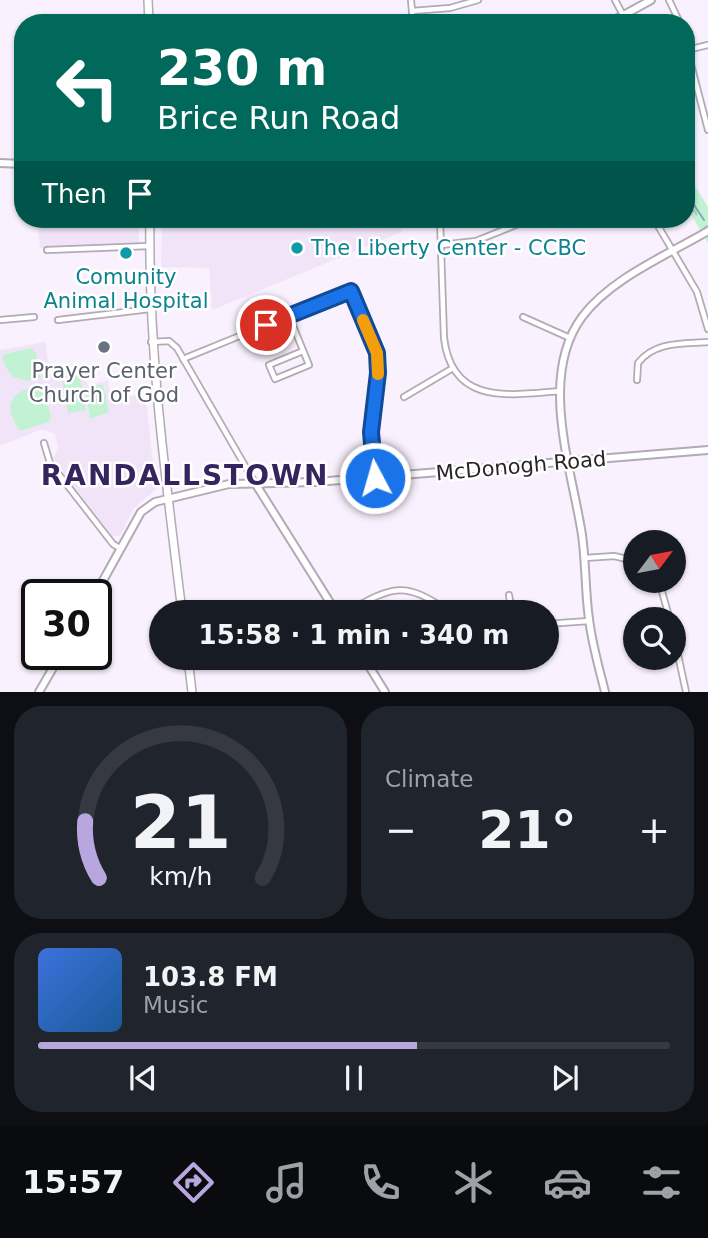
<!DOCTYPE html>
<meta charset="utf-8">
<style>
:root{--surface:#171b24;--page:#20242c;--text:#f1f3f6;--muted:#9ea1a6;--line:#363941;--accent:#b8a6df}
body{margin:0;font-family:"DejaVu Sans",sans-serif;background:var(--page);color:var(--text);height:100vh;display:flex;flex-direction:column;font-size:26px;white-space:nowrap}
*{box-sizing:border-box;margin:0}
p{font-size:23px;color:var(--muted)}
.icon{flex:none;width:38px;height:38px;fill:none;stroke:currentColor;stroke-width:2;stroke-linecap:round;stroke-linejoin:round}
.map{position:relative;height:692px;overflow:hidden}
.side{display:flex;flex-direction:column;gap:14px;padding:14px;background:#0d0f14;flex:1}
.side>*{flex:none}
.banner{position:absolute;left:14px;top:14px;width:681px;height:214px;border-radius:28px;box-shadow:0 2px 5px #0004;background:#00695c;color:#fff;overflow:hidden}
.needle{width:46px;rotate:58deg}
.fabs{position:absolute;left:623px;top:530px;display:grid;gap:14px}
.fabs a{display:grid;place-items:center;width:63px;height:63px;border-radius:50%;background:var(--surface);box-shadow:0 2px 5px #0004;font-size:35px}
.speed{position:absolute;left:21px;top:579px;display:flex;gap:14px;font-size:35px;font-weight:700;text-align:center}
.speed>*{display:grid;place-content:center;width:91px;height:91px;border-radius:50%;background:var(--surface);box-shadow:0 2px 5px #0004;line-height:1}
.speed .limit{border:4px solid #111;border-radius:10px;background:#fff;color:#111}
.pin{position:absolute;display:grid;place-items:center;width:60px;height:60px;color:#fff;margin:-30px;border:4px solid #fff;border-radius:50%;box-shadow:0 2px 7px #0007}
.me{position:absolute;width:77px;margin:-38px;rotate:354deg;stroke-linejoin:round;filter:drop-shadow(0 0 5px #0008)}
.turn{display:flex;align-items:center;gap:24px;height:147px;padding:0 28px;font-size:32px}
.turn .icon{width:91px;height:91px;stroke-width:2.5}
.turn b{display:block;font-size:49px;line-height:60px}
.then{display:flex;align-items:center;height:66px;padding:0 28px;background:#0003;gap:14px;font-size:26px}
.big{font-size:52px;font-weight:700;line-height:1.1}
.side .widget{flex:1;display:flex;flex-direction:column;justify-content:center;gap:10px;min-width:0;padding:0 24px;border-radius:28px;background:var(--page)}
.side .dial{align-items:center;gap:0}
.dial svg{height:182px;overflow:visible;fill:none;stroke:var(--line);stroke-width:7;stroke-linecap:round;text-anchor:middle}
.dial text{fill:var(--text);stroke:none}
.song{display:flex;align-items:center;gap:21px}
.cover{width:84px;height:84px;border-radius:10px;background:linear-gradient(135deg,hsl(220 70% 55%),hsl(210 70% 35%))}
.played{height:7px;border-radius:4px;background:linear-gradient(90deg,var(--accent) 60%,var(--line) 60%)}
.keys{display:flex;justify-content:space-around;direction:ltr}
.heat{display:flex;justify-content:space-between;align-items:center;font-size:38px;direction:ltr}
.side .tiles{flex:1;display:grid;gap:14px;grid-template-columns:1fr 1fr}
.widget:last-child{grid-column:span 2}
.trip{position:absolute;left:149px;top:600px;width:410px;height:70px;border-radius:35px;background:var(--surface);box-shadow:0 2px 5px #0004;font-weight:700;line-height:70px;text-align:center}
.menu{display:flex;height:112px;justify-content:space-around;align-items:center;background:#090b0e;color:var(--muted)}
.menu .icon{width:49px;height:49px}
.menu .on{color:var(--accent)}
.menu b{font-size:32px;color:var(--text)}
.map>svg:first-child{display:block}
.built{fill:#f2e4f8}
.green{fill:#c2f2d4}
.park{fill:url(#park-crowns)}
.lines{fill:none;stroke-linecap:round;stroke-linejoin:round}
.stream{stroke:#85a8bb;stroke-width:2}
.minor-casing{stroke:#b3aab6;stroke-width:8}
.tertiary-casing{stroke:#b3aab6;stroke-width:10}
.primary-casing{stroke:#b3aab6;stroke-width:10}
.minor{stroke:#fff;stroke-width:4.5}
.tertiary{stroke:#fff;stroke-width:6}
.primary{stroke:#fff;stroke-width:7}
.route-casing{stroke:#114b97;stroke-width:18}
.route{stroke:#1a73e8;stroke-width:12}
.slow{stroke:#f59e0b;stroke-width:12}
.culture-dot{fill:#0f9aa8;stroke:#fff;stroke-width:2.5}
.worship-dot{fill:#6b7280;stroke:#fff;stroke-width:2.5}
.labels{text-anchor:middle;stroke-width:5;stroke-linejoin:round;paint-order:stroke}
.culture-label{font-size:21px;fill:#0d838f;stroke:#fff;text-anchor:start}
.worship-label{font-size:21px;fill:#5b616d;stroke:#fff}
.street-label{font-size:21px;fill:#282429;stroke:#fff}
.district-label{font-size:28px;font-weight:bold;letter-spacing:2px;fill:#36245e;stroke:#fff}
</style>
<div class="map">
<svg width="708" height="692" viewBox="0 0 708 692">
<defs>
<pattern id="park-crowns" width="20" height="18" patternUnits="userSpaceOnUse" patternTransform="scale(1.75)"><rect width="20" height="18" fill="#c2f2d4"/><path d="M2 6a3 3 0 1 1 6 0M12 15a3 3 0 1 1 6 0" fill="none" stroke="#a7cfb6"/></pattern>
</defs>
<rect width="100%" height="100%" fill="#faf1fe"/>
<!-- built -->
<g class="built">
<path d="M37 219H139V245L40 248Z"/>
<path d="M162 219H402V232L212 310 209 268 161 267Z"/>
<path d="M45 342 51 378 84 373 88 386 108 380 112 402 145 392 156 489 134 508 120 536H112L53 458 58 449 55 434 45 430H40L0 446V350Z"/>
</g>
<!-- green -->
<g class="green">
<path d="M31 348 36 353 41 378 28 381 13 377 5 366 2 355Z"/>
<path d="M80 375 86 410 68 413 62 378Z"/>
<path d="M43 386 51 416 49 422 20 431C0 403 13 389 43 386Z"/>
</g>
<!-- park -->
<g class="park">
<path d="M686 167 692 181 708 207V243L686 206Z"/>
<path d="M99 385H103L109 412 90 419 85 388Z"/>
</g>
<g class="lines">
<!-- stream -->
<path class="stream" d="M686 193 704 220"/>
<!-- minor casing -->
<g class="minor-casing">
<g id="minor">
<path d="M411 0 413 23"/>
<path d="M615 0 623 15"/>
<path d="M669 0 680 23"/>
<path d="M412 11 450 8 478 0"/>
<path d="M686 45 708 130"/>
<path d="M687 50 708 45"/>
<path d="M440 219 444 338C452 406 510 395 560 391"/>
<path d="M654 219 697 292 708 329"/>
<path d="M441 245 476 241 531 219"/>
<path d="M47 250 149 246"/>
<path d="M289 316 309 365 275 379 269 365 303 351"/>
<path d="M523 317 570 338"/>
<path d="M0 320 34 317"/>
<path d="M58 320 150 309"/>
<path d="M151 342 169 341 177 348 255 483"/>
<path d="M183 359 350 291 377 353 378 373 371 432 375 478"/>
<path d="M637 380 638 363C655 341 683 344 708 342"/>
<path d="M404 397 453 368"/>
<path d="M44 443 50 463 113 544 121 549"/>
<path d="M585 558 614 556 635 561"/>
<path d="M659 581 670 620"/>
<path d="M509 595 512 612"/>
<path d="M346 612C394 586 403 580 450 612"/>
<path d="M546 624 589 621"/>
<path d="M674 636 686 692"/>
</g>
</g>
<!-- tertiary casing -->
<g class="tertiary-casing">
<g id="tertiary">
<path d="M609 23 651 0"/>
<path d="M0 163 23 164"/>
<path d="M255 483 336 612"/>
<path d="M95 595 141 512 155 502 229 484 316 482 708 450"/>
<path d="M364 658 385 692"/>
<path d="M39 692 61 654"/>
<path d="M605 692C599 668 592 644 589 619 585 591 586 563 582 535 572 469 538 377 582 317 610 279 667 255 708 231"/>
</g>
</g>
<!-- primary casing -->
<g class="primary-casing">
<g id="primary">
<path d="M148 0 149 23"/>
<path d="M150 219C148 353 166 480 182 612"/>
<path d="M188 658 192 692"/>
</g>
</g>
<!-- minor -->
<use href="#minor" class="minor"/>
<!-- tertiary -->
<use href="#tertiary" class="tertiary"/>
<!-- primary -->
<use href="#primary" class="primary"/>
</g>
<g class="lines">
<!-- route casing -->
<g class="route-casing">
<path id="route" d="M266 325 351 291 377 353 378 373 371 432 375 478"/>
</g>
<!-- route -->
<use href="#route" class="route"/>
<!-- slow -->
<path class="slow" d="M363 320 377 353 378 374"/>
</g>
<!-- markers -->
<g class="culture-dot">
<circle cx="297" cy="248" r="7"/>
<circle cx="126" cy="253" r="7"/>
</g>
<circle class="worship-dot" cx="104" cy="347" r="7"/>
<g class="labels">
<!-- culture labels -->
<g class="culture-label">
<text x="311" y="255">The Liberty Center - CCBC</text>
<text x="126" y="284" text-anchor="middle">Comunity<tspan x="126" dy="24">Animal Hospital</tspan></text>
</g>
<!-- worship labels -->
<g class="worship-label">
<text x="104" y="378">Prayer Center<tspan x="104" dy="24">Church of God</tspan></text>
</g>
<!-- street labels -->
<g class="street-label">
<text transform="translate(521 466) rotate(-5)" y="7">McDonogh Road</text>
</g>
<!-- district labels -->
<g class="district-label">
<text x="185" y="485">RANDALLSTOWN</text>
</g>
</g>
</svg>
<div class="fabs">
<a><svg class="needle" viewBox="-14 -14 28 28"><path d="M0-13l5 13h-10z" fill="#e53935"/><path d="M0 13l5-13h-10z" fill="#9ea1a6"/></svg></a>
<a><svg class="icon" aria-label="search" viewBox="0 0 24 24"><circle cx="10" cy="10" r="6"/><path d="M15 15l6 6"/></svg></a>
</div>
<div class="speed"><div class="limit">30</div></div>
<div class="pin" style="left:266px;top:325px;background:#d93025"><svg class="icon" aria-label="arrive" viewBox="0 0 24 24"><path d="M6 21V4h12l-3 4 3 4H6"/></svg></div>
<svg class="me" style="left:375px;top:478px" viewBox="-20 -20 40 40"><circle r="17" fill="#1a73e8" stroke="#fff" stroke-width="3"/><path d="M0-11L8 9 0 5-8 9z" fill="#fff"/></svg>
<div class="trip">15:58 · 1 min · 340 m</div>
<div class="banner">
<div class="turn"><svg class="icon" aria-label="left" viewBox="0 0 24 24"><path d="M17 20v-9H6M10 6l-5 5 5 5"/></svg><div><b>230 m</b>Brice Run Road</div></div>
<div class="then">Then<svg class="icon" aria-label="arrive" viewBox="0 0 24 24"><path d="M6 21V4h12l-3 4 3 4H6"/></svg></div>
</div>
</div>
<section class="side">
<div class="tiles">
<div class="widget dial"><svg viewBox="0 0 100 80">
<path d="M14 69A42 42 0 1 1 86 69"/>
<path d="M14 69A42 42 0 0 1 8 44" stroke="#b8a6df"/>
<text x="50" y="56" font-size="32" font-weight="700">21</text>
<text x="50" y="72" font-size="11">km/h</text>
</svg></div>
<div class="widget"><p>Climate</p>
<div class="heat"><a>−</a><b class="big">21°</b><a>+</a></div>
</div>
<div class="widget">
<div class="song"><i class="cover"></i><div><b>103.8 FM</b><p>Music</p></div></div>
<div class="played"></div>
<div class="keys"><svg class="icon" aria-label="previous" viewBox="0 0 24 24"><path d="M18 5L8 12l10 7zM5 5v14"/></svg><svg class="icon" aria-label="pause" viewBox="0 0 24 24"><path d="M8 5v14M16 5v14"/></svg><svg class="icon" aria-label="next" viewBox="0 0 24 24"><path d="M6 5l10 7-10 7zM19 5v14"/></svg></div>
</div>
</div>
</section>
<nav class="menu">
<b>15:57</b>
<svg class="icon on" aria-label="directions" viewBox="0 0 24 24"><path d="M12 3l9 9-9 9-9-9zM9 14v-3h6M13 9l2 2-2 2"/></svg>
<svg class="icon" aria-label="music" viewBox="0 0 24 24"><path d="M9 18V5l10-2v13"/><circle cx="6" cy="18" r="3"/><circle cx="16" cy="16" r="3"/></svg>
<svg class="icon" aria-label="phone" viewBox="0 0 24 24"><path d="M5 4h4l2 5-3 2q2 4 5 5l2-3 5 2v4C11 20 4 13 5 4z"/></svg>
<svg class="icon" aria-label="climate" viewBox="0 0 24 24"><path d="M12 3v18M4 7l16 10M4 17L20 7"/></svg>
<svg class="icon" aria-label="car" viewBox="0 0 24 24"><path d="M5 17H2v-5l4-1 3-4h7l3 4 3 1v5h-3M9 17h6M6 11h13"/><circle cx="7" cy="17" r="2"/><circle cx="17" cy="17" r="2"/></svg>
<svg class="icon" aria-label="filters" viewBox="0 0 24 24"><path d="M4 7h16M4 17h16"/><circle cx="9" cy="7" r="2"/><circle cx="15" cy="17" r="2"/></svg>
</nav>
